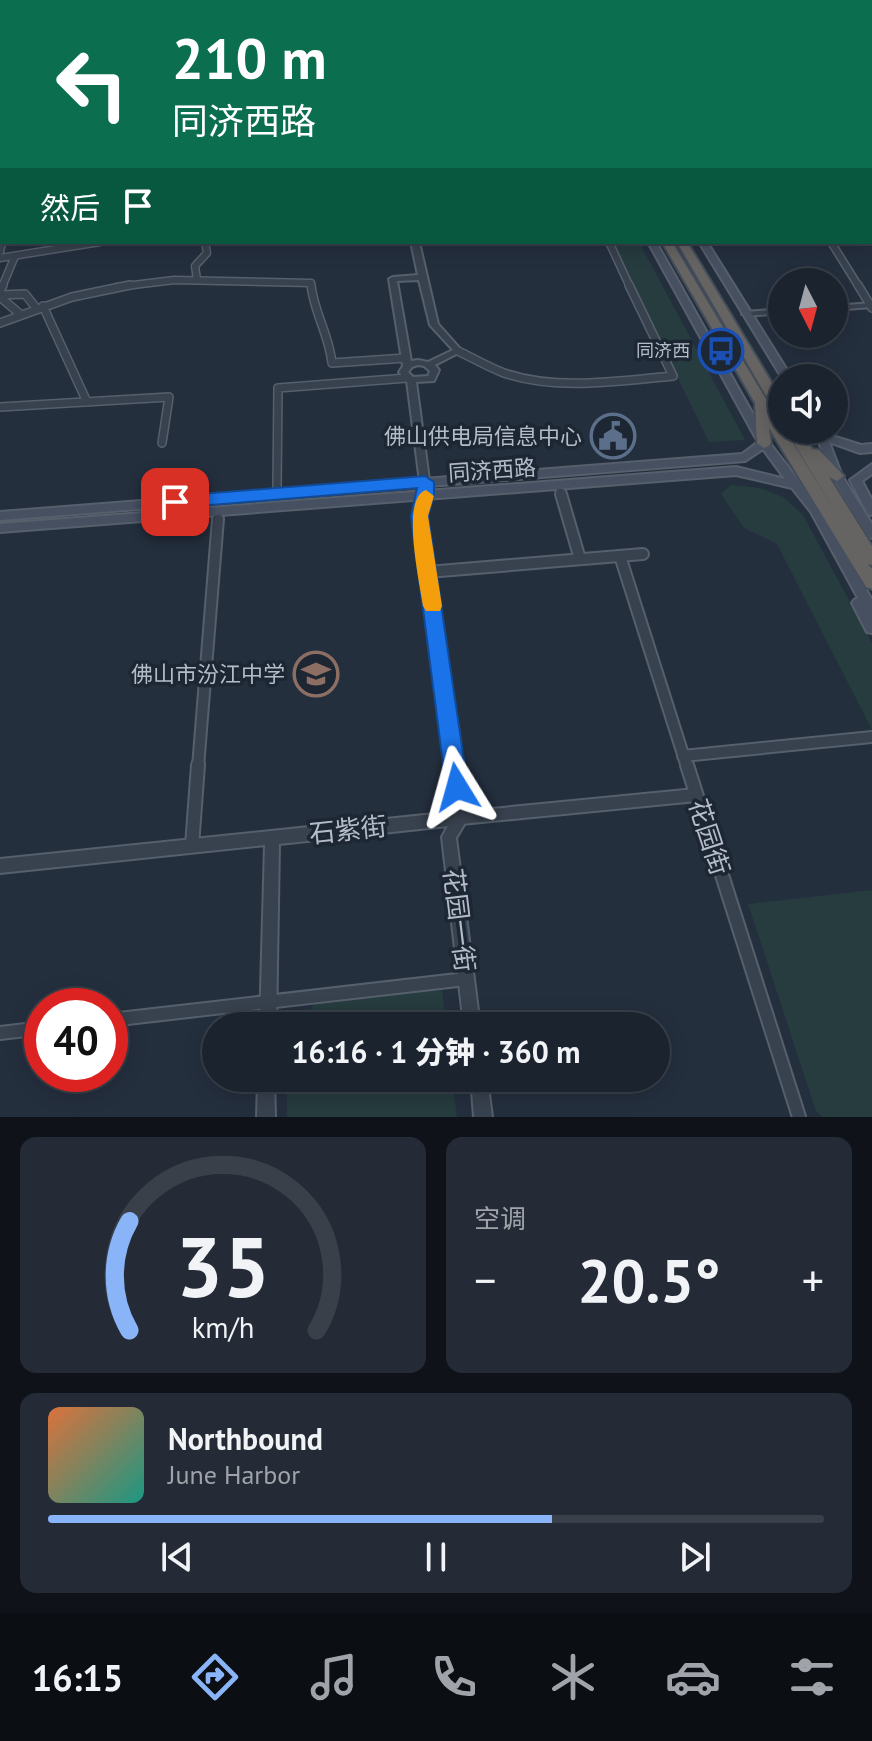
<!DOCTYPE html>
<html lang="zh">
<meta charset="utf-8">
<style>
:root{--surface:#1b232e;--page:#242b36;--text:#f1f3f6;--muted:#a0a4aa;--line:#39404a;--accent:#8ab4f8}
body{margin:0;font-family:"PT Sans","Noto Sans SC",sans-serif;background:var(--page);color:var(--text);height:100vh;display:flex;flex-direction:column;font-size:30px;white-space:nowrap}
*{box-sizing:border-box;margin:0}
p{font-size:26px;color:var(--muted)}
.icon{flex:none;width:44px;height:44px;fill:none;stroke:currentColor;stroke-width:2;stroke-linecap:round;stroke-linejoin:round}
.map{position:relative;height:1117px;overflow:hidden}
.sheet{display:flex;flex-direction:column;gap:20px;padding:20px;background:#0f1319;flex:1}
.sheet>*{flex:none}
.guide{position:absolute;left:0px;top:0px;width:872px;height:244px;box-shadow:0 4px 20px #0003,0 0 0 2px var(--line);background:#0b6e4f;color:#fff;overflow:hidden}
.needle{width:52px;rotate:174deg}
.tools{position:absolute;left:768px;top:268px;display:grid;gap:16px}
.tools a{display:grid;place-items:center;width:80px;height:80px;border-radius:50%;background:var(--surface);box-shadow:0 4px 20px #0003,0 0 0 2px var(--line);font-size:40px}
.speed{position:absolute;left:24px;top:988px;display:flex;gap:16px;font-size:40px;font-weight:700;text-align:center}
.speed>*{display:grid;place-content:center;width:104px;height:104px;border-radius:50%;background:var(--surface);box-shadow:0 4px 20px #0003,0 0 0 2px var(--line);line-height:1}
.speed .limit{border:12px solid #d22;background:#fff;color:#111}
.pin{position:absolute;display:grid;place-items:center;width:68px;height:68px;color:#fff;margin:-34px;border-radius:16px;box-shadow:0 4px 12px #0006}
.me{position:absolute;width:88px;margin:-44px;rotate:352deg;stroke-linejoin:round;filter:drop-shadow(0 0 6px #0008)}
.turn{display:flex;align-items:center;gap:28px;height:168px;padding:0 40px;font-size:36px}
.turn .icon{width:104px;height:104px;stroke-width:2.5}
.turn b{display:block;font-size:56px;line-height:68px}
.then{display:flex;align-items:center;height:76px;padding:0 40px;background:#0003;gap:16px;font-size:30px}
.big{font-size:60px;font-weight:800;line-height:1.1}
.sheet .card{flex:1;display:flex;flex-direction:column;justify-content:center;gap:12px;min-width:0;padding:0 28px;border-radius:16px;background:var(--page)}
.sheet .dial{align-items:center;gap:0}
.dial svg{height:208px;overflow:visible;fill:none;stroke:var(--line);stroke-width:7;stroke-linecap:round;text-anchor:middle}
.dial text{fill:var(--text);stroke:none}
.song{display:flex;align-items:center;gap:24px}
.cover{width:96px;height:96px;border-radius:12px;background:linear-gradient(135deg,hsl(20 70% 55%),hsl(170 70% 35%))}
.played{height:8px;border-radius:4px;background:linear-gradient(90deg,var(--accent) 65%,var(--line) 65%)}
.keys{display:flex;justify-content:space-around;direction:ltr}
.heat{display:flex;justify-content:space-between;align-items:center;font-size:44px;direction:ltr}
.sheet .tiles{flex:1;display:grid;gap:20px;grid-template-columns:1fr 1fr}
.card:last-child{grid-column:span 2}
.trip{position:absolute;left:202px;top:1012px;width:468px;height:80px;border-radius:40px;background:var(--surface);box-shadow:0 4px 20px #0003,0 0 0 2px var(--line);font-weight:800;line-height:80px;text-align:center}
.dock{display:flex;height:128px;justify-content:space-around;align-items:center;background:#0b0e12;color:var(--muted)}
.dock .icon{width:56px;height:56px}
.dock .active{color:var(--accent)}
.dock b{font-size:36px;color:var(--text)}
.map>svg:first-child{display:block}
.green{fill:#263c3f}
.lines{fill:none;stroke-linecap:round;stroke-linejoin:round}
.minor-far3-casing{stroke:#565f6c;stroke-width:9}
.minor-far2-casing{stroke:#565f6c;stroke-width:10}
.minor-far1-casing{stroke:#565f6c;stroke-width:14}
.minor-casing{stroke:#565f6c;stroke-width:16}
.tertiary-casing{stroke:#565f6c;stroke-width:4}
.secondary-casing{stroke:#565f6c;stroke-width:4}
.primary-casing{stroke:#414a57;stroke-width:4}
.trunk-casing{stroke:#434c59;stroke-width:4}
.minor-far3{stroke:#38414e;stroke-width:6}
.minor-far2{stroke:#38414e;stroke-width:7}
.minor-far1{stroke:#38414e;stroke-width:10}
.minor{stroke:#38414e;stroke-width:12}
.tertiary{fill:#38414e;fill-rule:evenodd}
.secondary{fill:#465061;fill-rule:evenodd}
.primary{fill:#56606e;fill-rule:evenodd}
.trunk{fill:#656462;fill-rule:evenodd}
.route{fill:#1a73e8;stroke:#114b97;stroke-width:2}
.slow{fill:#f59e0b}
.labels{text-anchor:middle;stroke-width:7;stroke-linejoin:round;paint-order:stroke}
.far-poi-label{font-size:18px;fill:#b4bcc9;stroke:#1d2633;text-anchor:end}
.poi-label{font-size:22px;fill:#b4bcc9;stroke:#1d2633;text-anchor:end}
.street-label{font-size:22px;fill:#b4bcc9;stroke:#1d2633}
.near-street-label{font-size:26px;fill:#b4bcc9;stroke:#1d2633}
</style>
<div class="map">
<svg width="872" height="1117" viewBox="0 0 872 1117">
<rect width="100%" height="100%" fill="#242f3e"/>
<!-- green -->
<g class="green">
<path d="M611 242H639L745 440 709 442Z"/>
<path d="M731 485 760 488 783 497 803 515 872 643V730L777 544 744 528 721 494Z"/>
<path d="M872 890V1117H823L816 1111 748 904Z"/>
<path d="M442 988 446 1026H300L315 1003Z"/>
<path d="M287 1078H452L457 1117H287Z"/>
</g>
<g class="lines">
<!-- minor-far3 casing -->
<g class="minor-far3-casing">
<g id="minor-far3">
<path d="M0 184 2 180"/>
<path d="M609 242 630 287"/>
<path d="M831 242 859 287"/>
<path d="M0 252 2 242"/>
<path d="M0 258 100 242"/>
<path d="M197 280 195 266 207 253 205 242"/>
<path d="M2 287 15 256"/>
<path d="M117 287 174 280 311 283V287"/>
</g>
</g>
<!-- minor-far2 casing -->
<g class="minor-far2-casing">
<g id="minor-far2">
<path d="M311 285C314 313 329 334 332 363L406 358"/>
<path d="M858 285 872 308"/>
<path d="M0 291 3 285"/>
<path d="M0 295 25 294 37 309"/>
<path d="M0 297 20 314"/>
<path d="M43 306 87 402"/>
<path d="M0 323 72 297 130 285"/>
<path d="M458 351C473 358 488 367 504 373 557 391 618 381 673 376L629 285"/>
<path d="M0 407 169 397 162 443"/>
<path d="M277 487 278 388 407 378"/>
<path d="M560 492 561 496"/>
</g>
</g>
<!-- minor-far1 casing -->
<g class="minor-far1-casing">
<g id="minor-far1">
<path d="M561 494 580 559"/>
<path d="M620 556 687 767"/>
<path d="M428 572 643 554"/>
<path d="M683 756 872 737"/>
<path d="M198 767 218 519"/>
</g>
</g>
<!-- minor casing -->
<g class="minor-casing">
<g id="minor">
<path d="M687 765 799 1117"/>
<path d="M461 818 696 795"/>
<path d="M192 846 198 765"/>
<path d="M110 1020 466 979"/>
<path d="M0 1033 42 1028"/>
</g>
</g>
<!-- tertiary casing -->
<g class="tertiary-casing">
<g id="tertiary">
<rect x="167" y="0" width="4" height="2"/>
<path d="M330 0H371L353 2H312Z"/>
<rect x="870" y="132" width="2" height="4"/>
<rect x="0" y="237" width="2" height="4"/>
<path d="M411 242H419L438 324 462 351 435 365 439 370 434 381 416 382 431 495 425 516 468 818 456 838 480 1026H464L442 837 448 826 279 844 276 1026H260L265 845 0 873V859L453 812 415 516 421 495 420 482 407 381 399 372 403 366 389 279 393 277 418 275ZM419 280 430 325 453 350 428 362 418 360 411 361 397 281ZM418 365 424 366 430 371 428 376 413 377 408 372 412 367Z"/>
<path d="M872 303V307L834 310V306Z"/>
<path d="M782 309V313L746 316 742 314 746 312Z"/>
<path d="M258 1078H274L275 1117H257Z"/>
<path d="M471 1078H487L492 1117H474Z"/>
</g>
</g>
<!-- secondary casing -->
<g class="secondary-casing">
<g id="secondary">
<path d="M31 0H37L36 2H30Z"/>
<path d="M43 0H49L48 2H42Z"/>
<path d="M515 0H521L522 2H516Z"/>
<path d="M543 0H549L551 2H545Z"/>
<path d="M2 50V57L0 58V51Z"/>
<path d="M2 75V82L0 83V76Z"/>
<path d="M648 242H656L768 441 819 507 872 600V633L867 632 852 603 854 600 858 598 811 512 792 488 736 475 0 532V524L736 467 785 479 763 449 745 461 0 520V512L742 454 758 442Z"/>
<path d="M699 242H707L792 378H782Z"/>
<path d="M814 430H824L826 434 861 445 872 444V452L860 453 829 442 842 476 872 524V538L868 537 832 476Z"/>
<path d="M872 464V474L862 481 872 500V515L868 514 850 480Z"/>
</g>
</g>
<!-- primary casing -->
<g class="primary-casing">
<g id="primary">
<rect x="870" y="20" width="2" height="4"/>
<rect x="0" y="40" width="2" height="4"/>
<rect x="0" y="62" width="2" height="4"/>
<path d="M0 82H2L0 87Z"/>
</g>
</g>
<!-- trunk casing -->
<g class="trunk-casing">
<g id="trunk">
<path d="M662 242H672L782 426V430H785L837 515 786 430H800L812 449 819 450 844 476 837 481 829 477 872 546V565L868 564 872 569V589L866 587 769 428 771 443 769 446 764 448 757 443 755 403Z"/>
<path d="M677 242H687L782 400V415L775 411Z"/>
</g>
</g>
<!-- minor-far3 -->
<use href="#minor-far3" class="minor-far3"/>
<!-- minor-far2 -->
<use href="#minor-far2" class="minor-far2"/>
<!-- minor-far1 -->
<use href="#minor-far1" class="minor-far1"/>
<!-- minor -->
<use href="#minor" class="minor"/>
<!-- tertiary -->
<use href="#tertiary" class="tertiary"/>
<!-- secondary -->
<use href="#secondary" class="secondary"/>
<!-- primary -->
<use href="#primary" class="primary"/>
<!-- trunk -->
<use href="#trunk" class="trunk"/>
</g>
<!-- route -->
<path class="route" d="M425 476 434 482V495L428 516 468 787 465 794 457 797 449 794 446 787 411 516 417 488 175 508 167 502 175 496Z"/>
<!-- slow -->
<path class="slow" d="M426 490 434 496 428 516 442 606 440 611H426L423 606C420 584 400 498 426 490Z"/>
<!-- icons -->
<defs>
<g id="bus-ring" transform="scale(2.3)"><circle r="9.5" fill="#1d2633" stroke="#1a4fb4" stroke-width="1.5"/><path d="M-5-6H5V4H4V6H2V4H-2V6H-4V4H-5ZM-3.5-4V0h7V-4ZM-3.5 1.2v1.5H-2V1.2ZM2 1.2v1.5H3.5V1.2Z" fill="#1a4fb4"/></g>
<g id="civic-ring" transform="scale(2.3)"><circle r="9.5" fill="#1d2633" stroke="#5c6f8a" stroke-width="1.5"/><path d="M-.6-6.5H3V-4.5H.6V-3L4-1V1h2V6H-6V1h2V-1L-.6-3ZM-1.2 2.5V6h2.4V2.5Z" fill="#5c6f8a"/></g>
<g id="school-ring" transform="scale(2.3)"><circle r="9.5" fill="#1d2633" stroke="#8d6e63" stroke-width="1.5"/><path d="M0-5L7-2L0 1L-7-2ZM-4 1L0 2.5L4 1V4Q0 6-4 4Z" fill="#8d6e63"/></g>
</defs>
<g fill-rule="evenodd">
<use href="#bus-ring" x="721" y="351"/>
<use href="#civic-ring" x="613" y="436"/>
<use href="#school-ring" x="316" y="674"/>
</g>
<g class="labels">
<!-- far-poi labels -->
<g class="far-poi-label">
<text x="690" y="357">同济西</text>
</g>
<!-- poi labels -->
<g class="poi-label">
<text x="582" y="444">佛山供电局信息中心</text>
<text x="285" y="682">佛山市汾江中学</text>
</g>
<!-- street labels -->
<g class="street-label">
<text transform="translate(492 470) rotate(-4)" y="8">同济西路</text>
</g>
<!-- near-street labels -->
<g class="near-street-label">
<text transform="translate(348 830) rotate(-6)" y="9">石紫街</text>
<text transform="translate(709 837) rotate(72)" y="9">花园街</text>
<text transform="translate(459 920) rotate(83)" y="9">花园一街</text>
</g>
</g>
</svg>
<div class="tools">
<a><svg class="needle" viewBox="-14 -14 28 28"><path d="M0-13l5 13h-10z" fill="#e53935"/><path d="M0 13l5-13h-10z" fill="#a0a4aa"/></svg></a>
<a><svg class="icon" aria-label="sound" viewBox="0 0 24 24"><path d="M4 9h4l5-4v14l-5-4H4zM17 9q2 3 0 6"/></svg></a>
</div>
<div class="speed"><div class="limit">40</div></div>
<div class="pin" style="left:175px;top:502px;background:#d93025"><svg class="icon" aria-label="arrive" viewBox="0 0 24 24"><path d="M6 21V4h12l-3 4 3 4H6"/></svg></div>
<svg class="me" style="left:457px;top:787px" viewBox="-20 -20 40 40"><path d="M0-17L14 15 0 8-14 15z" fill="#1a73e8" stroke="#fff" stroke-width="4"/></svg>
<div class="trip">16:16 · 1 分钟 · 360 m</div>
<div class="guide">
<div class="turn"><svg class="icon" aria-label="left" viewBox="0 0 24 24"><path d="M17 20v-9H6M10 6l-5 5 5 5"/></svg><div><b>210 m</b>同济西路</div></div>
<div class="then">然后<svg class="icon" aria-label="arrive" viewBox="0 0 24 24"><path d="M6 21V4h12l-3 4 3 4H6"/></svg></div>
</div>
</div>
<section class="sheet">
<div class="tiles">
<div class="card dial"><svg viewBox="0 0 100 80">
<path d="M14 69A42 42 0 1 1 86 69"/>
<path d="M14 69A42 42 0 0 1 14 27" stroke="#8ab4f8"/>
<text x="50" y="56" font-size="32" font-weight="700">35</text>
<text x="50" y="72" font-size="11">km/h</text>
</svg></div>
<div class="card"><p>空调</p>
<div class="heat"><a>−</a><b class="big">20.5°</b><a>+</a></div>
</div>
<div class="card">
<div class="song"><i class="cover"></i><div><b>Northbound</b><p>June Harbor</p></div></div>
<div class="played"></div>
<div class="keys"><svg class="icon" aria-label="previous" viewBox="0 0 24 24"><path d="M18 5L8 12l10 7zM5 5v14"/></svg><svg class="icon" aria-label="pause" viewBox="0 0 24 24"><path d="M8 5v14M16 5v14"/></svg><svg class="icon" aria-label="next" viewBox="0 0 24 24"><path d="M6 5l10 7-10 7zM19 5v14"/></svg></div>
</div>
</div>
</section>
<nav class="dock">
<b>16:15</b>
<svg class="icon active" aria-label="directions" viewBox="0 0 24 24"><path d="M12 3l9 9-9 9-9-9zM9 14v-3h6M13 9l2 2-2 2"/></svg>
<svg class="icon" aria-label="music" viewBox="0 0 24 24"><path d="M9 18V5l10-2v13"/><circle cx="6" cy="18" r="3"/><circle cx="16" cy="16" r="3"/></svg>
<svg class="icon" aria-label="phone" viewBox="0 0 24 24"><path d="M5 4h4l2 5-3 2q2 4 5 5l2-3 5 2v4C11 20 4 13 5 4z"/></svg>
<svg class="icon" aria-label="climate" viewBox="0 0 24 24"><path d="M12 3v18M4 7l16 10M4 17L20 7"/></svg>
<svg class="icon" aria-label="car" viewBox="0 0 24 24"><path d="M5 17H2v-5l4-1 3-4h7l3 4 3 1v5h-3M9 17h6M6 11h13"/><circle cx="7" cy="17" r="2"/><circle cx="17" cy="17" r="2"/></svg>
<svg class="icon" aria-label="filters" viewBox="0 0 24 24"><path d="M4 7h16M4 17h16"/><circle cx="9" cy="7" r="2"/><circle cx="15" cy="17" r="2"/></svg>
</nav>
